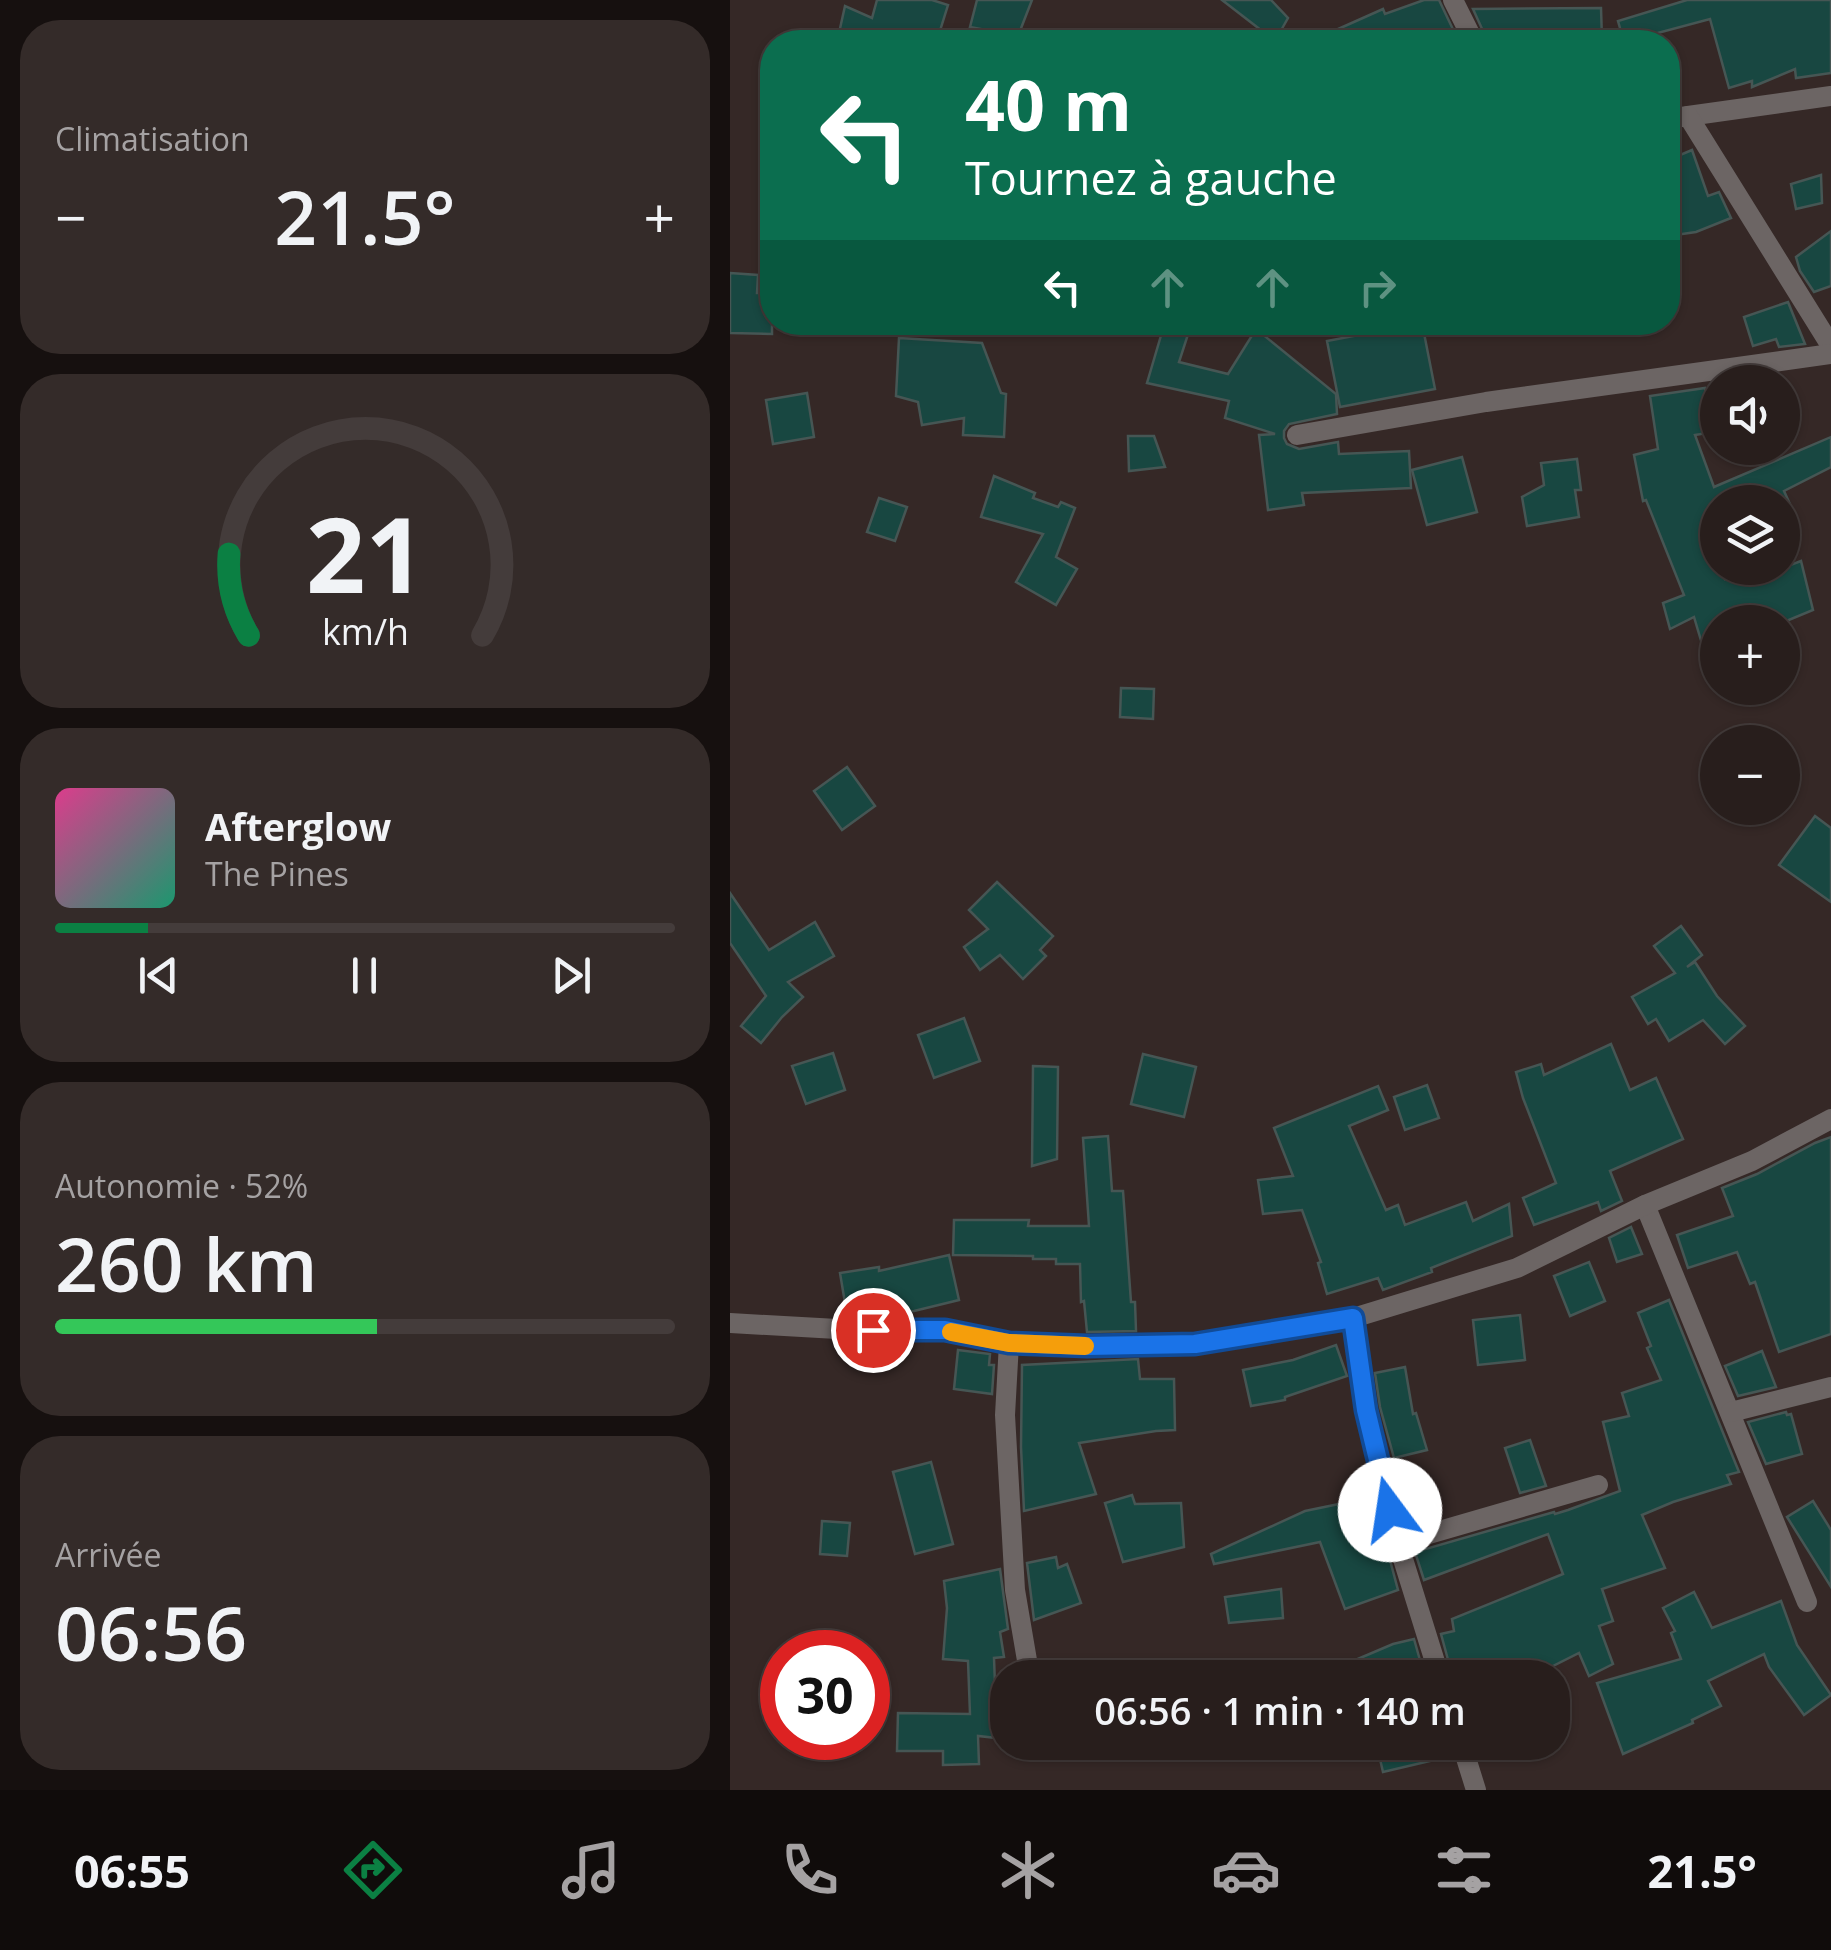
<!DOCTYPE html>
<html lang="fr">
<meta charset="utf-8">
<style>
:root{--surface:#281e1c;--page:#342b29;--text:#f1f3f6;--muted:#a5a2a3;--line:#443c3b;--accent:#0b8043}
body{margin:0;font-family:"Open Sans",sans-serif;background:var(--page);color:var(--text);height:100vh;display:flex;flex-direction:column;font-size:38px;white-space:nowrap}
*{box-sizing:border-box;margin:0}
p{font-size:32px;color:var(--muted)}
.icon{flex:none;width:55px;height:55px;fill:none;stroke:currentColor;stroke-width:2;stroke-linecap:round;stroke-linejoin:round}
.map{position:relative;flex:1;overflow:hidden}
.details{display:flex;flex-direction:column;gap:20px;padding:20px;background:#16100f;width:730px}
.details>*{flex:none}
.hud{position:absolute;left:30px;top:30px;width:920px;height:305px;border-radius:40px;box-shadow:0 2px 8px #0004,0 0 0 2px var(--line);background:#0b6e4f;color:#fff;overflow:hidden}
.buttons{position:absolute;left:970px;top:365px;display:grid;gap:20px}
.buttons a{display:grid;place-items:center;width:100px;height:100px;border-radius:50%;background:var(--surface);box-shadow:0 2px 8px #0004,0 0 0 2px var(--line);font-size:50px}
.speed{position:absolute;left:30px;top:1630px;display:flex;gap:20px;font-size:50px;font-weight:700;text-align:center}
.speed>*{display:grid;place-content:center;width:130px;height:130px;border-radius:50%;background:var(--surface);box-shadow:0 2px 8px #0004,0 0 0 2px var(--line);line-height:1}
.speed .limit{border:15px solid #d22;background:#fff;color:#111}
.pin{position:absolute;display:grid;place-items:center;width:85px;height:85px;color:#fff;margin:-42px;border:5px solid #fff;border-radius:50%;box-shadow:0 2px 10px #0007}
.me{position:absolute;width:110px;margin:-55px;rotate:346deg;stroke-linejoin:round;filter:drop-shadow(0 0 8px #0008)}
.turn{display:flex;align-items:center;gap:35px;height:210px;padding:0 40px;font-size:45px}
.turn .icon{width:130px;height:130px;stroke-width:2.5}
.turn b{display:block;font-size:70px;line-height:85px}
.lanes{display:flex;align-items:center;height:95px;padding:0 40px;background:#0003;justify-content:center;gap:50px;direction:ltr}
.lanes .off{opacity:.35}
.big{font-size:75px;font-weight:600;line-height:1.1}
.details .card{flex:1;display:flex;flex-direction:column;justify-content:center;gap:15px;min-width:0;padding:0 35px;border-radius:40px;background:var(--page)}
.details .dial{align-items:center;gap:0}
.dial svg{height:260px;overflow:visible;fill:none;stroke:var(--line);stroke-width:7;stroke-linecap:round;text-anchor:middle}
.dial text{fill:var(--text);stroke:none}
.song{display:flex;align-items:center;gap:30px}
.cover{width:120px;height:120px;border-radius:15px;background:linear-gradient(135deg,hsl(330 70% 55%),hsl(160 70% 35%))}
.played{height:10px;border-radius:5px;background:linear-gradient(90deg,var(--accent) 15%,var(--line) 15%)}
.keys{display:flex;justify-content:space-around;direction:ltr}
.heat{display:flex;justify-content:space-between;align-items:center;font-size:55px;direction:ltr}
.charge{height:15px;border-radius:8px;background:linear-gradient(90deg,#34c759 52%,var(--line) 0)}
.trip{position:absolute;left:260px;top:1660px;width:580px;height:100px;border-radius:40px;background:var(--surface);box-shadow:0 2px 8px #0004,0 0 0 2px var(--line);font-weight:600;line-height:100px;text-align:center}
.menu{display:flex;height:160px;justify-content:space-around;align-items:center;background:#100c0b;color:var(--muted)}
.menu .icon{width:70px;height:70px}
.menu .current{color:var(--accent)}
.menu b{font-size:45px;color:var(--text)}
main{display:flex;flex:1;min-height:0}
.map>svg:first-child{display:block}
.building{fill:#184741;stroke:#465654;stroke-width:2.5}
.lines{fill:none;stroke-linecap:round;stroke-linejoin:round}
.street{stroke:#6c6564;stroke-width:20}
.route-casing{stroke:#114b97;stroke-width:25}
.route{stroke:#1a73e8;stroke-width:18}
.slow{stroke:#f59e0b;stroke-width:18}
</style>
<main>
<section class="details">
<div class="card"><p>Climatisation</p>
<div class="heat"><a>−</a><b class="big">21.5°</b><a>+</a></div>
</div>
<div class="card dial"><svg viewBox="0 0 100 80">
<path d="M14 69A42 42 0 1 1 86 69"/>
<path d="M14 69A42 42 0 0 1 8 44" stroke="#0b8043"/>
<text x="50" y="56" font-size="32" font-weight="700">21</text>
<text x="50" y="72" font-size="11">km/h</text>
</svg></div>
<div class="card">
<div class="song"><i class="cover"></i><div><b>Afterglow</b><p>The Pines</p></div></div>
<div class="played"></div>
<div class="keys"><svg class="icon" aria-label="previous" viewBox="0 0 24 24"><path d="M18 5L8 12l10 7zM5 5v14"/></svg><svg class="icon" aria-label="pause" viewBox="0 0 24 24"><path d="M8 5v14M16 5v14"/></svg><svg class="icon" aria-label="next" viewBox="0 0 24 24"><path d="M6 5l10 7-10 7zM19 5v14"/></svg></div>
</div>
<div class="card"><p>Autonomie · 52%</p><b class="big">260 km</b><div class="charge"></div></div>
<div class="card"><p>Arrivée</p><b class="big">06:56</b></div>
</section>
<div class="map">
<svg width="1101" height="1790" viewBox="0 0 1101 1790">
<rect width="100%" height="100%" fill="#352826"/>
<!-- building -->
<g class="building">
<path d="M147 0H202L218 5 208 37 178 30 177 33 199 42H135L109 33 115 6 142 18Z"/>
<path d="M247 0H302L288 36 240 27Z"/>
<path d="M492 0H541L558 18 545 41Z"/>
<path d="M694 0H709L729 42H579L653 9 655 14Z"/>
<path d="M957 0H1101V73L1066 78 1065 69 1022 87V81L999 88 980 19 894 42 888 21Z"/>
<path d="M871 8 872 39 809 40V42H758L743 9Z"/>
<path d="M962 150 978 196 989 192 1001 218 966 232 938 236V160Z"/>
<path d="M1091 175 1092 203 1066 209 1061 184Z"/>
<path d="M1101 231V286L1084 292 1070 271 1066 257Z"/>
<path d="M0 273 28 275 27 293H42V334L0 333Z"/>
<path d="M1058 302 1075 344 1049 347 1046 339 1023 346 1014 317Z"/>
<path d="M435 322H462L449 362 498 374 526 329 606 394 607 414 559 424 554 431V438L557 444 569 449 608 442 609 454 679 451 681 488 572 493 574 505 538 510 529 435 545 434 495 418 499 401 417 383Z"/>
<path d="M692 323 705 389 610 407 597 341Z"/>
<path d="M169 338 252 343 271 393 276 394 274 437 233 435 234 418 192 425 188 402 166 396Z"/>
<path d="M975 388 983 432 965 435 984 487 1101 437V467L1054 491 1059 502H988V530L982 532 988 551V568H992L995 579 1017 570 1021 580 1071 561 1083 610 1054 622H988V673L981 674 964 617 940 629 933 603 954 595 916 500 913 501 904 455 928 449 920 396Z"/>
<path d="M77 393 84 437 43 444 36 400Z"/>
<path d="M398 436H424L435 467 399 471Z"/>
<path d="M732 457 747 512 697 525 682 470Z"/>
<path d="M847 459 851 490H845L849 517 797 526 792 497 814 485 811 463Z"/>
<path d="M264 476 305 493 303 498 328 507 331 502 345 508 326 557 347 569 326 605 286 582 313 534 251 517Z"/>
<path d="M149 498 177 507 165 541 137 532Z"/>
<path d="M391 688 424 689 423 719 390 717Z"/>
<path d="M117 767 145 806 112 830 84 791Z"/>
<path d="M1085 816 1101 828V902L1049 865Z"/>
<path d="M267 882 323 936 310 950 316 956 293 979 270 955 250 970 234 947 258 929 239 910Z"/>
<path d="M0 893 39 950 85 922 104 956 58 982 73 997 52 1017 31 1043 11 1026 36 996 0 943Z"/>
<path d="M951 926 972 955 957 967 965 962 987 996 1015 1026 995 1044 973 1020 939 1041 926 1019 918 1024 902 997 945 973 924 946Z"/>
<path d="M234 1018 250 1061 204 1078 188 1035Z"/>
<path d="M881 1044 900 1090 926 1078 953 1139 880 1171 892 1201 871 1211 868 1202 804 1225 793 1198 826 1183 793 1098 786 1072 811 1064 814 1075Z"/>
<path d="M103 1053 115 1090 76 1104 62 1066Z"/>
<path d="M413 1054 466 1067 454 1117 401 1104Z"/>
<path d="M303 1066 328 1067 327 1159 302 1166Z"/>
<path d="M697 1085 709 1118 675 1130 664 1097Z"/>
<path d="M648 1086 658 1110 619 1126 656 1210 668 1205 675 1225 736 1202 743 1221 779 1204 782 1236 701 1268 702 1272 653 1290 648 1278 597 1294 588 1263 591 1262 572 1210 533 1214 528 1180 563 1176 544 1128Z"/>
<path d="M378 1136 382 1191H393L401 1302H405L406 1331 357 1332 354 1301 351 1302 350 1264H326V1259H303V1256L223 1255 224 1220H299L298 1226H359L353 1138Z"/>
<path d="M1101 1137V1334L1049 1352 1025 1282 1020 1284 1007 1252 958 1268 947 1235 1003 1216 992 1188 1027 1174 1085 1143Z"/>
<path d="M901 1227 912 1254 887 1262 879 1238Z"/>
<path d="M219 1255 229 1300 184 1311 145 1316 117 1315 110 1273 149 1267V1271Z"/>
<path d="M859 1262 875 1301 840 1316 824 1276Z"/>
<path d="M939 1300 1009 1472 997 1475 1001 1484 943 1502 912 1515 935 1568 872 1589 883 1621 869 1626 883 1664 859 1676 849 1653 799 1678H723L711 1634 724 1631 722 1619 833 1574 818 1534 694 1580 685 1552 824 1512 825 1514 838 1510 890 1491 873 1422 899 1416 892 1393 931 1380 917 1348 921 1346 908 1313Z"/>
<path d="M790 1315 795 1360 748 1365 743 1320Z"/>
<path d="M606 1345 617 1376 555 1397V1400L521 1406 513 1370 563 1360Z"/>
<path d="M228 1350 260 1354 259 1365H264L262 1394 224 1389Z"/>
<path d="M1032 1351 1046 1387 1008 1396 995 1366Z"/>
<path d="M408 1359 410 1379H444L445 1430 426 1431 349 1443 366 1494 294 1511 291 1447 292 1365Z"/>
<path d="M675 1367 683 1414 686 1413 697 1450 664 1458 650 1407 645 1373Z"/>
<path d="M1056 1412 1057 1415 1061 1414 1072 1454 1036 1464 1018 1422Z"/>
<path d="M800 1440 816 1486 790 1493 775 1448Z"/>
<path d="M201 1462 223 1544 185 1554 163 1472Z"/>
<path d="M695 1475 708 1517 678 1526 668 1483Z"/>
<path d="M402 1495 405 1504 451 1503 454 1547 393 1562 375 1503Z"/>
<path d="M643 1497 668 1590 615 1609 590 1542 484 1564 481 1554 575 1511Z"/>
<path d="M1083 1501 1101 1530V1587L1057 1517Z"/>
<path d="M92 1521 120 1523 117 1556 90 1554Z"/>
<path d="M326 1557 328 1568 337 1564 351 1603 304 1620 297 1563Z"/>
<path d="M270 1569 278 1629 270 1632 274 1657 264 1658 267 1738 248 1736 249 1764 213 1765V1751H167L168 1713 240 1714 238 1661 213 1659 217 1608 214 1581Z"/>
<path d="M551 1589 553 1618 499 1623 495 1597Z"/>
<path d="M964 1592 982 1628 1051 1601 1067 1645 1101 1695 1074 1715 1039 1667 1034 1654 978 1681 991 1706 962 1720 963 1723 893 1754 867 1683 951 1659 941 1633 945 1631 933 1608Z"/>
<path d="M684 1639 695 1678H583L663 1644Z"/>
<path d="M646 1742H718L721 1756 653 1772Z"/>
</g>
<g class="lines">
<!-- street -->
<g class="street">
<path d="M723 0 744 42"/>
<path d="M958 116 1101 96"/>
<path d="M938 119 958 116 1101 346"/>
<path d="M567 435 756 402 1101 354"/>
<path d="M915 1205 1077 1602"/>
<path d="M623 1318 636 1410 668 1543 710 1678"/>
<path d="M0 1323 107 1329 215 1331 279 1343 357 1346 465 1344 623 1318 787 1268 915 1205 1022 1161 1101 1119"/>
<path d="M279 1343 275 1415 285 1590 300 1678"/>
<path d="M1001 1412 1101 1387"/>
<path d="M668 1543 868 1485"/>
<path d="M731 1742 746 1790"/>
</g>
</g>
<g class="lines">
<!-- route casing -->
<g class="route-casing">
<path id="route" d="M143 1330H215L279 1343 357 1346 465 1344 623 1318 636 1410 660 1510"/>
</g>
<!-- route -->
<use href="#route" class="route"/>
<!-- slow -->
<path class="slow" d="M221 1332 279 1343 355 1346"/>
</g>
</svg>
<div class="buttons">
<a><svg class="icon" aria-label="sound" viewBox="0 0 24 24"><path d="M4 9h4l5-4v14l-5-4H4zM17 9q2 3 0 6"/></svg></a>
<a><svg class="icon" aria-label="layers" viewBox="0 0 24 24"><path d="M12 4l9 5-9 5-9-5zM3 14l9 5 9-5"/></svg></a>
<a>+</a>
<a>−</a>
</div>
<div class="speed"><div class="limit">30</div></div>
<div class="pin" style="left:143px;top:1330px;background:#d93025"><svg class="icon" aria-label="arrive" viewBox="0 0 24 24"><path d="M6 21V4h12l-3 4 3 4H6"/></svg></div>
<svg class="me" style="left:660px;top:1510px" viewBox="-20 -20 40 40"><circle r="19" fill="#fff"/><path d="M0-13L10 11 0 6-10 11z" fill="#1a73e8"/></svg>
<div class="trip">06:56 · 1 min · 140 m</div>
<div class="hud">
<div class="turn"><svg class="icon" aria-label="left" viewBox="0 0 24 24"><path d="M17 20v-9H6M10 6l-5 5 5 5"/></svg><div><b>40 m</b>Tournez à gauche</div></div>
<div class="lanes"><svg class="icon" aria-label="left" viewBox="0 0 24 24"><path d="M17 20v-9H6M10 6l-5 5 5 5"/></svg><svg class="icon off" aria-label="ahead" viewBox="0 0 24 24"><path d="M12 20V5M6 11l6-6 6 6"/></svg><svg class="icon off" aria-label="ahead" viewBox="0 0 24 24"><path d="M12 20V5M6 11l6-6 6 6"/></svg><svg class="icon off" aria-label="right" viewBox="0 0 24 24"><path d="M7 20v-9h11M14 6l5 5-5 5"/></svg></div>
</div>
</div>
</main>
<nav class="menu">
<b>06:55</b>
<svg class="icon current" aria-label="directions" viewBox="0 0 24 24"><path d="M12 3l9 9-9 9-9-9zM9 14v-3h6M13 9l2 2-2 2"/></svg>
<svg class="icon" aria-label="music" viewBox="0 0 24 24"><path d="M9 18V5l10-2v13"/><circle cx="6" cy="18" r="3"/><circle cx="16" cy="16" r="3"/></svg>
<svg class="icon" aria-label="phone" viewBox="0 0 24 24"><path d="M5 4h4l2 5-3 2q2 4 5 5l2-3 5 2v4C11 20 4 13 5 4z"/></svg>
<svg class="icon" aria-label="climate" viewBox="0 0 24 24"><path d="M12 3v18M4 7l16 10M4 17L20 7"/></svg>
<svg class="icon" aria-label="car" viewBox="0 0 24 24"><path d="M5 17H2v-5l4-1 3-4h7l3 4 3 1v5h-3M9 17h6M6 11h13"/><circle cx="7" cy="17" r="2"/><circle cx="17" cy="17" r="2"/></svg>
<svg class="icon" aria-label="filters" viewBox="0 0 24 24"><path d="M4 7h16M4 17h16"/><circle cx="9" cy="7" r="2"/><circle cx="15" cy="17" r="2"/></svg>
<b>21.5°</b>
</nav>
